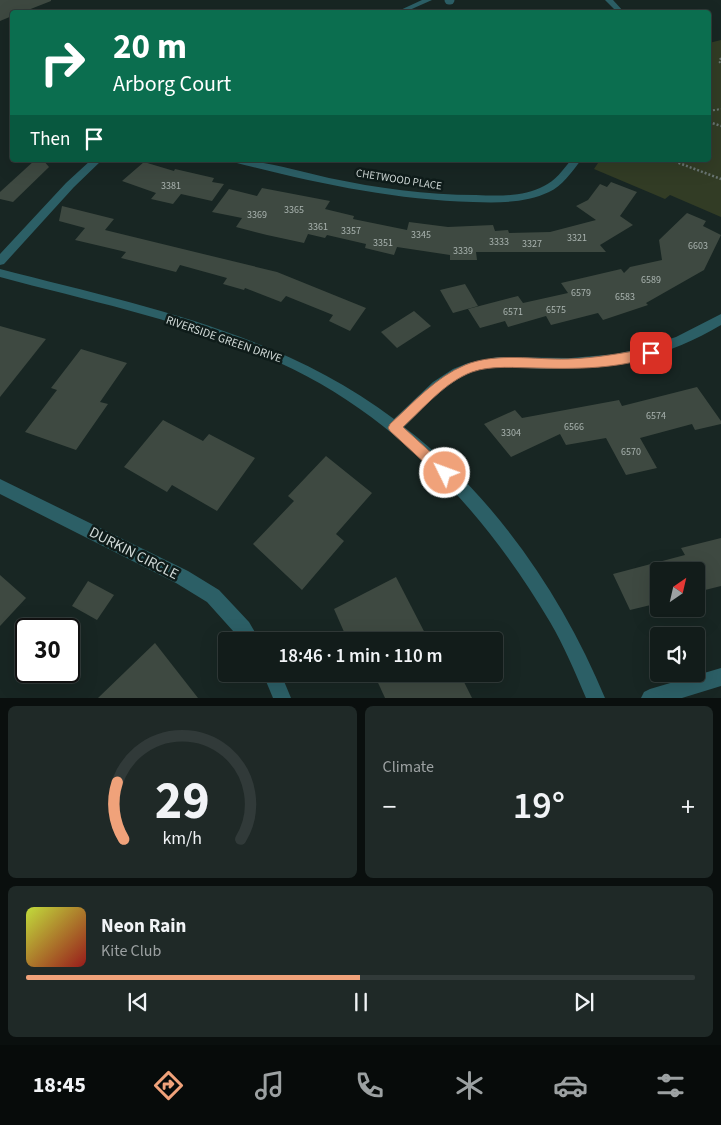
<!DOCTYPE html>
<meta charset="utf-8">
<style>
:root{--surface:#121c1a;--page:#1f2927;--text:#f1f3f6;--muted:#9ca1a2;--line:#313a39;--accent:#f0a27a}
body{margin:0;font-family:"Source Sans 3",sans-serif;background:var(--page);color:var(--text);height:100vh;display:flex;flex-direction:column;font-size:19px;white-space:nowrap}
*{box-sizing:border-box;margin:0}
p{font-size:16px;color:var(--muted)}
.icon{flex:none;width:28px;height:28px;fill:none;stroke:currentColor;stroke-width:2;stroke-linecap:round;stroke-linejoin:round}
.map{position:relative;height:698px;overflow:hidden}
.sheet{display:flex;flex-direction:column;gap:8px;padding:8px;background:#0a0f0e;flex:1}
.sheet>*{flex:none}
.top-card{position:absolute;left:10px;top:10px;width:701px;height:152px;border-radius:5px;box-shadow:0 5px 20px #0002,0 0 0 1px var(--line);background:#0b6e4f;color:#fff;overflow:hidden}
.needle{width:32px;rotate:34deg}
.fabs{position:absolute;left:650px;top:562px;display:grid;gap:10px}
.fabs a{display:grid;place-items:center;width:55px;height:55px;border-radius:5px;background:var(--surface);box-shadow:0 5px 20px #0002,0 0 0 1px var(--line);font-size:25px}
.speed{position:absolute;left:15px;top:618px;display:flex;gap:10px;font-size:25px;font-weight:700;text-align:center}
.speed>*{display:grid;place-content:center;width:65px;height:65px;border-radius:50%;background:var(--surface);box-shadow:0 5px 20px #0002,0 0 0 1px var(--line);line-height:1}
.speed .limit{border:2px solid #111;border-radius:8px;background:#fff;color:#111}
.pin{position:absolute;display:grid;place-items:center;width:42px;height:42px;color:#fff;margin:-21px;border-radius:10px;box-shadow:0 2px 8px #0006}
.me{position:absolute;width:55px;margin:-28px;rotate:312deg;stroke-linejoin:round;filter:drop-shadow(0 0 4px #0008)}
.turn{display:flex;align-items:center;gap:18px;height:105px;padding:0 20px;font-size:22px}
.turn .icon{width:65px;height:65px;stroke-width:2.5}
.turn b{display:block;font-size:35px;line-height:42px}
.then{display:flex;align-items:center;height:48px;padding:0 20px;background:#0003;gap:10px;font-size:19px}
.big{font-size:38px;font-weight:600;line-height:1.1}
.sheet .card{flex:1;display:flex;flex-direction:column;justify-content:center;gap:8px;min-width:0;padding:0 18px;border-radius:8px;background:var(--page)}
.sheet .dial{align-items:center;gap:0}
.dial svg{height:130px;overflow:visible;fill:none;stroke:var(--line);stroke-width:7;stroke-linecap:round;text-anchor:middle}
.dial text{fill:var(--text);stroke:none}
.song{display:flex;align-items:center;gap:15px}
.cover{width:60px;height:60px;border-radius:8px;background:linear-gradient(135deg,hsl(70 70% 55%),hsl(0 70% 35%))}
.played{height:5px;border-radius:2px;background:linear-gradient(90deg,var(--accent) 50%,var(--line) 50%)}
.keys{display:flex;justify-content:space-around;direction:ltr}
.heat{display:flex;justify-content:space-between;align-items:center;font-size:28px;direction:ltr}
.sheet .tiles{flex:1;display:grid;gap:8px;grid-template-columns:1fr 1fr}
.card:last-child{grid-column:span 2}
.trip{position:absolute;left:218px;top:632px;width:285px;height:50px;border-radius:5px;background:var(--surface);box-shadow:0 5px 20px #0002,0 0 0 1px var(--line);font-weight:600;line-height:50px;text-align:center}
.menu{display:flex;height:80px;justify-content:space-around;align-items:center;background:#070b0a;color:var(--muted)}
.menu .icon{width:35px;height:35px}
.menu .on{color:var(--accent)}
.menu b{font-size:22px;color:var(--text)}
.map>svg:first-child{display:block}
.green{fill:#323c25}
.building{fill:#3e4941}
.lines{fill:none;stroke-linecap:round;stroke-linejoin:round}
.path-far1{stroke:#697572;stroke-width:2;stroke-dasharray:2 2;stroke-linecap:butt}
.path{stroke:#697572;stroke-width:2.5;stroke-dasharray:2 2;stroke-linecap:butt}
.lane{stroke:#2c5f66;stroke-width:9}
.street{fill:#2c5f66;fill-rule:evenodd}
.route{fill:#f0a27a;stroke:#9c694f}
.labels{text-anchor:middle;stroke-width:5;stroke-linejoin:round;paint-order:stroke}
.number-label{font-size:10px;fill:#aab4b0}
.far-street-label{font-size:11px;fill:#ced7d5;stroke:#0f1c1a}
.street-label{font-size:12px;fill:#ced7d5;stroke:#0f1c1a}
.near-street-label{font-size:15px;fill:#ced7d5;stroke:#0f1c1a}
</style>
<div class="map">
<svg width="721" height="698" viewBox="0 0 721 698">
<rect width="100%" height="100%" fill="#182623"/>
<!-- green -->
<path class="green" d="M721 40V217L670 195 665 199 594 169 600 160H709V43Z"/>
<!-- building -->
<g class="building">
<path d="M0 0H51V1L23 12H12V16L0 21Z"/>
<path d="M35 160H43L49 167 13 202 0 199V192Z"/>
<path d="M144 162 174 171 175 169 214 178 212 182 224 184 212 201 181 194 173 204 151 199 156 193 122 181Z"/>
<path d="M611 182 637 192 620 216 633 225 600 245 606 252H476L477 260H450V255L397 247 394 255 365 248 366 244 327 235 325 238 308 234 304 243 267 235 236 227 242 218 212 212 229 189 257 196 262 188 330 201 325 209 354 216 353 219 407 230 409 222 448 227 493 225 495 231 508 230 509 233 550 232 596 220 576 206 588 200 600 184 607 187Z"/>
<path d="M62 206 114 219 105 230 277 272 366 308 350 331 329 321 333 315 286 296 281 302 245 288 244 290 223 284 227 278 180 265 176 272 121 258 126 252 75 240 85 228 59 221Z"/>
<path d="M687 213 706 221 703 226 721 235 704 270 646 303 648 305 603 320 598 313 551 325 546 316 508 327 505 321 480 328 468 309 518 296 523 303 568 293 561 283 621 269 624 273 630 267 662 260 659 240Z"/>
<path d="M465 284 478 306 453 313 440 290Z"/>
<path d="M414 311 431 326 397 348 381 332Z"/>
<path d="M0 326 46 339 0 397Z"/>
<path d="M81 349 127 363 100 402 108 404 76 450 25 432 57 390 51 388Z"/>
<path d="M697 387 721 421V424L695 430 692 424 640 438 657 468 626 475 606 438 566 445 560 434 511 457 484 424 515 410 522 418 619 400 622 406Z"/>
<path d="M163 420 203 441 209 434 255 458 217 511 172 485 167 492 124 467Z"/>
<path d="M326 456 372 493 336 534 344 541 302 590 253 544 294 501 288 496Z"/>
<path d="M721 538V586L705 590 696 575V571H659V603L630 610 613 574 685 555 681 548Z"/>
<path d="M0 575 26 598 0 626Z"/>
<path d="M396 577 429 641H348L334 609Z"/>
<path d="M88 581 114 595 97 620 72 606Z"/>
<path d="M155 643 198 698H98Z"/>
<path d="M374 674H460L472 698H385Z"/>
</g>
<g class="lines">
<!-- path-far1 -->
<g class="path-far1">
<path d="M721 58 719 61 721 64"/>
<path d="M709 111 721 109"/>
</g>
<!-- path -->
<g class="path">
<path d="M709 122 721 126"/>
<path d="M671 160 721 179"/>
</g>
<!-- lane -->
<path class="lane" d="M449 0H450"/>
<!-- street -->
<g class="street">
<path d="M422 0H432L405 12H396Z"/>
<path d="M605 0H613L624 12H617Z"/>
<path d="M91 160H102L74 187 4 264 0 265V254L66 183Z"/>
<path d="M231 160C264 160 297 171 329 178 377 188 426 195 476 195 498 196 524 197 544 186 555 181 563 170 571 160H581C572 172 562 186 549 192 526 203 498 203 473 202 392 200 311 182 233 162Z"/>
<path d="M0 269C138 305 277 331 394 419L433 382 453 369 468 363 498 357 571 358 616 354 638 349 676 337 721 314V325C668 357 608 370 547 369 523 369 495 363 472 372 445 383 424 407 404 427 493 494 563 596 605 698H586C575 672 564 646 550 622 486 513 396 416 280 363 192 322 93 302 0 277Z"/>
<path d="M0 479 188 571 219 590 249 622 260 641H242L207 602 176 583 0 494Z"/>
<path d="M721 668V686L682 698H641L644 692 650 689Z"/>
<path d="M263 674H281L291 698H273Z"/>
</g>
</g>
<!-- route -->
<path class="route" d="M651 348 657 353 655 356C618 369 576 369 537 368 516 368 492 365 472 372 445 382 424 408 403 427L449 469 451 473 449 477 445 479 440 477 390 431 388 428 390 424C414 402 436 377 465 365 496 352 535 360 568 359 596 358 623 353 651 348Z"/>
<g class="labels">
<!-- number labels -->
<g class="number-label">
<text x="171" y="189">3381</text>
<text x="294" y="213">3365</text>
<text x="257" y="218">3369</text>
<text x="318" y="230">3361</text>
<text x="351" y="234">3357</text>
<text x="421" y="238">3345</text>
<text x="577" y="241">3321</text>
<text x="499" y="245">3333</text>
<text x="383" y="246">3351</text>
<text x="532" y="247">3327</text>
<text x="698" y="249">6603</text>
<text x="463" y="254">3339</text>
<text x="651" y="283">6589</text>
<text x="581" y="296">6579</text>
<text x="625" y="300">6583</text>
<text x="556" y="313">6575</text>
<text x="513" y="315">6571</text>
<text x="656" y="419">6574</text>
<text x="574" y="430">6566</text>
<text x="511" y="436">3304</text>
<text x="631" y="455">6570</text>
</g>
<!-- far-street labels -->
<g class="far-street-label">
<text transform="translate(399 179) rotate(9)" y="4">CHETWOOD PLACE</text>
</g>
<!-- street labels -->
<g class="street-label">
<text transform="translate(224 339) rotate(19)" y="4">RIVERSIDE GREEN DRIVE</text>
</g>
<!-- near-street labels -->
<g class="near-street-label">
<text transform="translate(134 553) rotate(27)" y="5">DURKIN CIRCLE</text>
</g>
</g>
</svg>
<div class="fabs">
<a><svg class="needle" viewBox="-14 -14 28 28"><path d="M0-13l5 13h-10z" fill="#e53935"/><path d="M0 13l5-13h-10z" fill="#9ca1a2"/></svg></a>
<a><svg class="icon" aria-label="sound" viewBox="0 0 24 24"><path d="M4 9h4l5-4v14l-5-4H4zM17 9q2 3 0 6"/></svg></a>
</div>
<div class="speed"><div class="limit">30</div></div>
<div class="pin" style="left:651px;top:353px;background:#d93025"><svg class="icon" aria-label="arrive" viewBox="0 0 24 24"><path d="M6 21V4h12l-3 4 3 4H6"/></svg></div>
<svg class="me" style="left:445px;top:473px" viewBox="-20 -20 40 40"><circle r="17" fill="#f0a27a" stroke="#fff" stroke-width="3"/><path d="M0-11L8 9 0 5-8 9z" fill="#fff"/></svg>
<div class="trip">18:46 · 1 min · 110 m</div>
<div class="top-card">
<div class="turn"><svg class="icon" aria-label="right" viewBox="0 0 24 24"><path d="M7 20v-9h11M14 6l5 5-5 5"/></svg><div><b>20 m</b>Arborg Court</div></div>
<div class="then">Then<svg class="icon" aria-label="arrive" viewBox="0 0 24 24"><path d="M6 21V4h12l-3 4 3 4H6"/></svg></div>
</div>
</div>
<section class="sheet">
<div class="tiles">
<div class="card dial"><svg viewBox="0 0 100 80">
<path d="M14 69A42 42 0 1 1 86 69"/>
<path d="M14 69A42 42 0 0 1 10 34" stroke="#f0a27a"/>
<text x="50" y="56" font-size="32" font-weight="700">29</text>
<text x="50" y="72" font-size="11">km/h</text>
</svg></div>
<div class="card"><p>Climate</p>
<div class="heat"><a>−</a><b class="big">19°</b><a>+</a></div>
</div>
<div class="card">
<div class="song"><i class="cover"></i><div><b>Neon Rain</b><p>Kite Club</p></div></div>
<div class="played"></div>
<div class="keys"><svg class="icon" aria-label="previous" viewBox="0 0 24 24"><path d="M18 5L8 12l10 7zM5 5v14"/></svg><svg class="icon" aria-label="pause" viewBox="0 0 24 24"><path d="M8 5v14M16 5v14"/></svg><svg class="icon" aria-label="next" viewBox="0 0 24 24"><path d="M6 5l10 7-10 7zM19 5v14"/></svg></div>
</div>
</div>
</section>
<nav class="menu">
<b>18:45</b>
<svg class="icon on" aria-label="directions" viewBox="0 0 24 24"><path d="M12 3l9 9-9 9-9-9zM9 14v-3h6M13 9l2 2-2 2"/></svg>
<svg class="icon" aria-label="music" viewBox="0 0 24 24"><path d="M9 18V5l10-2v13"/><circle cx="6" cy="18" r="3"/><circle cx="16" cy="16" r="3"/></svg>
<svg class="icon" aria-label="phone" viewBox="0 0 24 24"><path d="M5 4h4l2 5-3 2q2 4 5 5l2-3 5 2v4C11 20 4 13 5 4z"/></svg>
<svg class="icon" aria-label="climate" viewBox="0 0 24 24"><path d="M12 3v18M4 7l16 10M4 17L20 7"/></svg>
<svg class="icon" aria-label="car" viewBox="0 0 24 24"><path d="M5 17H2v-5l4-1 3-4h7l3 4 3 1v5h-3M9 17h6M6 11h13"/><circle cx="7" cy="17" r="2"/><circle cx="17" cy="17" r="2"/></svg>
<svg class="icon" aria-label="filters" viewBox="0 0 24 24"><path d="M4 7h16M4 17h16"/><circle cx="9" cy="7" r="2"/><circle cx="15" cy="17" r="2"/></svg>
</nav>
